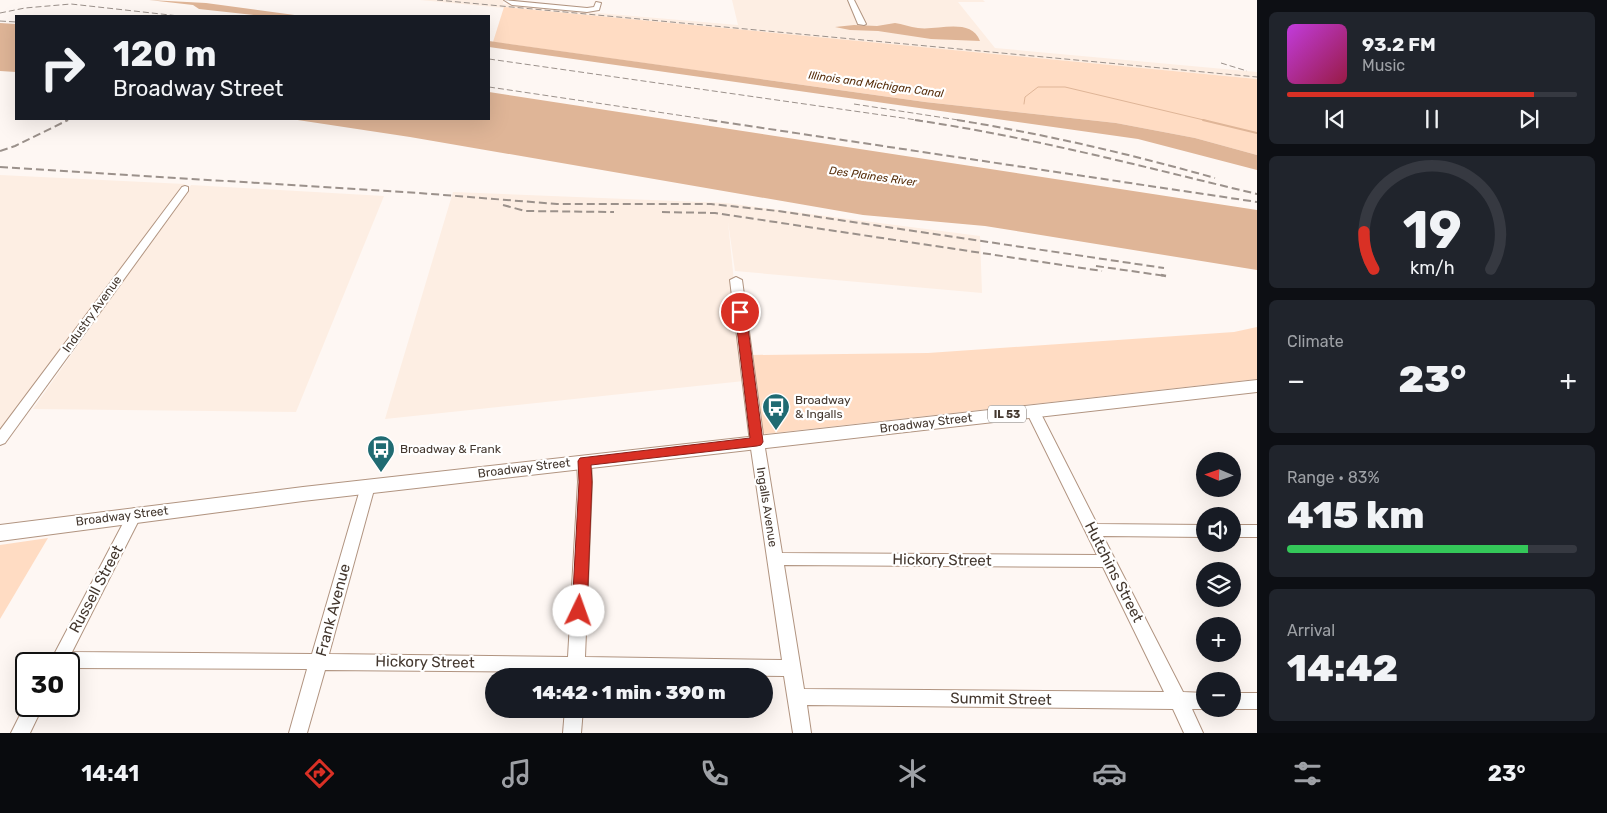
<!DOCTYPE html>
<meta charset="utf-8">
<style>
:root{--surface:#171b24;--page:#20242c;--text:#f1f3f6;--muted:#9ea1a6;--line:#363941;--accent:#d93025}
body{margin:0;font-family:Rubik,sans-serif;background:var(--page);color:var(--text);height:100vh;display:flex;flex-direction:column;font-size:19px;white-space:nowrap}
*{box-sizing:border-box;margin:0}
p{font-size:16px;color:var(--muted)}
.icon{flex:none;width:28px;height:28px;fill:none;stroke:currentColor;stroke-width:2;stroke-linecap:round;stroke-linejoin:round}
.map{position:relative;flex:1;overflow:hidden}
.panel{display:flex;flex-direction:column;gap:12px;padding:12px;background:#0d0f14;width:350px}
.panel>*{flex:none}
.hud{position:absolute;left:15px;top:15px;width:475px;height:105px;border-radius:0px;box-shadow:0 5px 20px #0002;background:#171b24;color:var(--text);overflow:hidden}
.needle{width:32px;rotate:272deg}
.controls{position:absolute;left:1196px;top:452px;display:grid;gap:10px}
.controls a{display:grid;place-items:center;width:45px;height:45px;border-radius:50%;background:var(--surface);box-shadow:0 5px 20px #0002;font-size:25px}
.speed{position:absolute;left:15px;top:652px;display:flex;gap:10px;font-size:25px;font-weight:700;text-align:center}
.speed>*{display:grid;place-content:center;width:65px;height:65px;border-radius:50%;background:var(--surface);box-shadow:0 5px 20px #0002;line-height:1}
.speed .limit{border:2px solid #111;border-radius:8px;background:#fff;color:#111}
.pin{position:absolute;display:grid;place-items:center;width:42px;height:42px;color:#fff;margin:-21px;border:2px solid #fff;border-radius:50%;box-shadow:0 1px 5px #0007}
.me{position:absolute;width:55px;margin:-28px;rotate:3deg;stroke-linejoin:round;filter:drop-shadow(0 0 4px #0008)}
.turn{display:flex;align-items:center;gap:18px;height:105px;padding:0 15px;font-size:22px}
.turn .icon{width:65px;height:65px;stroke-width:2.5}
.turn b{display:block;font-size:35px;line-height:42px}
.big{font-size:38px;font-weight:800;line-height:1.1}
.panel .card{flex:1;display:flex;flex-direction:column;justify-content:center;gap:8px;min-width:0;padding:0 18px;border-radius:8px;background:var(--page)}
.panel .dial{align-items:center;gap:0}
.dial svg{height:130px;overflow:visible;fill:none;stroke:var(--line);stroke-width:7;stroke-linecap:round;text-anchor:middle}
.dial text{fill:var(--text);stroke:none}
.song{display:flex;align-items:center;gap:15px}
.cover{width:60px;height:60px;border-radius:8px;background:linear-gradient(135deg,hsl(290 70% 55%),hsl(340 70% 35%))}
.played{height:5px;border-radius:2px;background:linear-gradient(90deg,var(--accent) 85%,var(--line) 85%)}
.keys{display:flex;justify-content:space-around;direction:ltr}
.heat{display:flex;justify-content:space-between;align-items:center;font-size:28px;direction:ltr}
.charge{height:8px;border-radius:4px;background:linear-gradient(90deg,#34c759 83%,var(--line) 0)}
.trip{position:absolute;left:485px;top:668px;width:288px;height:50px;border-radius:25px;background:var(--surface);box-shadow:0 5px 20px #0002;font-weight:800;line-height:50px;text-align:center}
.tabs{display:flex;height:80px;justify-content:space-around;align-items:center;background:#090b0e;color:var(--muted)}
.tabs .icon{width:35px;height:35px}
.tabs .on{color:var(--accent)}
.tabs b{font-size:22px;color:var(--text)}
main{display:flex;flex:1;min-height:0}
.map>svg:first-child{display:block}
.built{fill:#fdeee3}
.green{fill:#ffdcc3}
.water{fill:#dfb597}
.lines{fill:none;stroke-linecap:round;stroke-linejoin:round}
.stream-far1{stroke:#dfb597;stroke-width:1}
.stream{stroke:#dfb597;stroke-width:2}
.minor-casing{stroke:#b19480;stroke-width:2}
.major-casing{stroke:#b19480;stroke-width:2}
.minor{fill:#fff;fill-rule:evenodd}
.major{fill:#fff;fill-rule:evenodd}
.rail-far2{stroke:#9b918b;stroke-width:1;stroke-dasharray:6 3;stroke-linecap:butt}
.rail-far1{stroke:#9b918b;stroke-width:2;stroke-dasharray:8 4;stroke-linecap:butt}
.rail{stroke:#9b918b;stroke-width:2.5;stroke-dasharray:10 5;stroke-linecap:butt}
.route{fill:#d93025;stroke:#8d1f18}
.labels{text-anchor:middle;stroke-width:4.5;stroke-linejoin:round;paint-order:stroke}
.far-water-label{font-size:11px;font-style:italic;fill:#562d0a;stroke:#fff}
.shield{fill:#fff;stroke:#7b736d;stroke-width:1}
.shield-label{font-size:11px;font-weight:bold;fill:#43372e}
.street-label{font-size:12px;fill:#43372e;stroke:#fff}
.poi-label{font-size:12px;fill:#43372e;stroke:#fff;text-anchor:start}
.near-street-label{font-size:15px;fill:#43372e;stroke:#fff}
</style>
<main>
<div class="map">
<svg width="1257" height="733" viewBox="0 0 1257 733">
<rect width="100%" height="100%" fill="#fef7f3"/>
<!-- built -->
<g class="built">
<path d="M420 0H504L503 4 551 9 738 25 732 0H983L985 2H958L995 48 1257 72V79Z"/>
<path d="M0 175 185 184 0 442Z"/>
<path d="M191 185 384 196 296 412 33 409Z"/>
<path d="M453 192 726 203 980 236 982 293 735 271 728 222 744 381 385 419Z"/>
</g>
<!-- green -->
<g class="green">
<path d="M504 7 1257 79V155L1195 138 1116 123 925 102 493 42Z"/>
<path d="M1257 327V379L765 434 763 432 751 355 928 353 1234 332Z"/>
<path d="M48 538 0 619V545Z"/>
</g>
<!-- water -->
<g class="water">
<path d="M149 0 206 3 302 16H263L199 9 193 5Z"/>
<path d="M0 23 16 24V72L0 71Z"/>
<path d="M895 23C902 24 910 27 918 28 937 31 971 17 980 41L931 39 878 31 850 30 835 27 854 25 877 26Z"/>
<path d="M489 41 925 102 1116 123 1195 138 1257 155V170L1138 139 489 47Z"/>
<path d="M489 92 1257 210V270L985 226 863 215 410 137 291 119H489Z"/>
</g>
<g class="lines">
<!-- stream-far1 -->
<path class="stream-far1" d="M1024 104 1025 97 1038 87H1065L1208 121"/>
<!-- stream -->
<path class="stream" d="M1203 120 1257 133"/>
<!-- minor casing -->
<g class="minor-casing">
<g id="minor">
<path d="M504 0 587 8 594 7 596 2 601 3 599 10 587 12 512 5Z"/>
<path d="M848 0H854L866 24 864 25 858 24Z"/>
<path d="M185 186 188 187V191L5 443 0 445V430L182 187Z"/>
<path d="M736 277 742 280 764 442 782 553 1097 555 1026 411 1028 408H1038L1097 524 1205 525V537L1103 536 1183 692 1205 693 1206 709H1192L1203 733H1184L1173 709 807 705 811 733H793L784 676 585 673V676H567V672L325 670 307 733H289L307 669 69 668V664H49L130 510 135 508 140 510 142 514 72 652 312 654 361 486 363 482 368 481 373 482 375 486 329 654 568 657 578 482 577 461 579 457 584 456 589 457 591 461 592 482 585 657 782 660 750 442 730 280ZM784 565 1103 567 1164 692 804 689Z"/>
<rect x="1232" y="525" width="25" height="12"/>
<path d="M1232 693H1257V709H1231H1232Z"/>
<path d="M26 703V706H43L30 733H11Z"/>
<path d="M565 709H583L581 733H563Z"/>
</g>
</g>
<!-- major casing -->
<g class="major-casing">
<path id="major" d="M1257 380V392L303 501 0 541V525L303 487Z"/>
</g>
<!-- minor -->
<use href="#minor" class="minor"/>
<!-- major -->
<use href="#major" class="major"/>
<!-- rail-far2 -->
<g class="rail-far2">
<path d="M437 0 1257 77"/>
<path d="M0 13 25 8 71 4 179 16"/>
<path d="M0 21 16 22"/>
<path d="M489 59 924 121"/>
<path d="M1221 63 1247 71"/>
<path d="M489 87 718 121"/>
<path d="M854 104 965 121"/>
<path d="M65 121 70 119"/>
</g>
<!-- rail-far1 -->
<g class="rail-far1">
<path d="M709 120 1257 202"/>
<path d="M915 120C1031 137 1144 167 1257 194"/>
<path d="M957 120C1044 134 1130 154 1215 178"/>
<path d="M0 151 15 146 68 120"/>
<path d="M0 167 419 193 557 204H711L778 211 1164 268"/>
<path d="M503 205 525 211 614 212"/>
<path d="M662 212 715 213 1102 271"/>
<path d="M1096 266 1166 276"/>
</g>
<!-- rail -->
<path class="rail" d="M1161 275 1166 276"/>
</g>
<!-- route -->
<path class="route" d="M740 309 746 312 763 442 761 445 757 446 591 465 592 482 587 611 584 616 579 618 574 616 572 611 579 482 578 461 580 458 750 438 735 312Z"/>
<!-- icons -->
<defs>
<g id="bus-pin" transform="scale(1.4375)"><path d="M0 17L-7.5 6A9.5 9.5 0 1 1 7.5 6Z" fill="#206b72" stroke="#fff"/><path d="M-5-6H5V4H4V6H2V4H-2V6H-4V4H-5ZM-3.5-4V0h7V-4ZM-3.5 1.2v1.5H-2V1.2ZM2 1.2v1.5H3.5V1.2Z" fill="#fff"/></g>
</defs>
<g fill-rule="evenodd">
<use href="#bus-pin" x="776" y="407"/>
<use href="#bus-pin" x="381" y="449"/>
</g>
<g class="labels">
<!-- far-water labels -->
<g class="far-water-label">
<text transform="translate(876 84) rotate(8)" y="4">Illinois and Michigan Canal</text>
<text transform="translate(873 176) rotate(8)" y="4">Des Plaines River</text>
</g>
<!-- shield labels -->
<rect class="shield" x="988" y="405.5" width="38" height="17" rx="4"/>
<g class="shield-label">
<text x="1007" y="418">IL 53</text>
</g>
<!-- street labels -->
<g class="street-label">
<text transform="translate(92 314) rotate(-54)" y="4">Industry Avenue</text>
<text transform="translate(926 423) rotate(-7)" y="4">Broadway Street</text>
<text transform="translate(524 468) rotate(-7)" y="4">Broadway Street</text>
<text transform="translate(767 507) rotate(81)" y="4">Ingalls Avenue</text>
<text transform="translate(122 516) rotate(-7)" y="4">Broadway Street</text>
</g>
<!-- poi labels -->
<g class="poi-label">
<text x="795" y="404">Broadway<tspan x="795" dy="14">&amp; Ingalls</tspan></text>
<text x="400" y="453">Broadway &amp; Frank</text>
</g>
<!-- near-street labels -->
<g class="near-street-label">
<text transform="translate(942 560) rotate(1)" y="5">Hickory Street</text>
<text transform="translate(1114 572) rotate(63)" y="5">Hutchins Street</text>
<text transform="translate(96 589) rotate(-62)" y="5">Russell Street</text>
<text transform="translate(333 610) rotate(-75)" y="5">Frank Avenue</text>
<text transform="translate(425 662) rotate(1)" y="5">Hickory Street</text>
<text transform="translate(1001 699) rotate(1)" y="5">Summit Street</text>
</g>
</g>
</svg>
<div class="controls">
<a><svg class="needle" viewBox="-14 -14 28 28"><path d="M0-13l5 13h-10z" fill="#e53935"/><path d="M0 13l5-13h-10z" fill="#9ea1a6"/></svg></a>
<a><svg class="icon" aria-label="sound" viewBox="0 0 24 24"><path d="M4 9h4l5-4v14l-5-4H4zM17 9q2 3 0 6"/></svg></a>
<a><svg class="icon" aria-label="layers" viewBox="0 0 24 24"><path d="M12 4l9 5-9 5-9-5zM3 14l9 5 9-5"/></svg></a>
<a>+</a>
<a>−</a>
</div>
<div class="speed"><div class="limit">30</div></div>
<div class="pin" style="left:740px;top:312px;background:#d93025"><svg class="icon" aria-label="arrive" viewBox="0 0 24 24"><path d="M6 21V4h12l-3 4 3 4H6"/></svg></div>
<svg class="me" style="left:579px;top:611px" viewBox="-20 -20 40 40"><circle r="19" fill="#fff"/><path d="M0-13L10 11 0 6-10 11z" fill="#d93025"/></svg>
<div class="trip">14:42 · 1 min · 390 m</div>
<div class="hud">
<div class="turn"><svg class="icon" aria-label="right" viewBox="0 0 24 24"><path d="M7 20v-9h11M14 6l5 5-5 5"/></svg><div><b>120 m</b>Broadway Street</div></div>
</div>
</div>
<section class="panel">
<div class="card">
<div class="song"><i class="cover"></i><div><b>93.2 FM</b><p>Music</p></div></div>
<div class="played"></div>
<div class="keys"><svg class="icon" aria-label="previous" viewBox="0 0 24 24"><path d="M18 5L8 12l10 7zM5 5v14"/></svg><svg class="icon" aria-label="pause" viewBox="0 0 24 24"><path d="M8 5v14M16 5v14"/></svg><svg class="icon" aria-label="next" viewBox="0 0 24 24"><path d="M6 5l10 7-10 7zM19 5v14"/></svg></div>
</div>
<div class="card dial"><svg viewBox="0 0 100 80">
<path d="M14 69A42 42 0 1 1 86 69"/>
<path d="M14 69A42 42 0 0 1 8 46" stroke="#d93025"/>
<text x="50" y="56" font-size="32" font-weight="700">19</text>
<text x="50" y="72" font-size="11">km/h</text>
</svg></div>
<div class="card"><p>Climate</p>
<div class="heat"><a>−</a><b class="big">23°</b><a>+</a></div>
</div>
<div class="card"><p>Range · 83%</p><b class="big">415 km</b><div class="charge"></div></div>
<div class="card"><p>Arrival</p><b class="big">14:42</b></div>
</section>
</main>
<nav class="tabs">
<b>14:41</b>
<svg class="icon on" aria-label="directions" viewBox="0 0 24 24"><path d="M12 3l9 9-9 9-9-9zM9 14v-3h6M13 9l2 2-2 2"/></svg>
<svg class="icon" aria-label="music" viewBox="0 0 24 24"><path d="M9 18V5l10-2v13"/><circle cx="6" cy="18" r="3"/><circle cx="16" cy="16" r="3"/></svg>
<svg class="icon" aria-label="phone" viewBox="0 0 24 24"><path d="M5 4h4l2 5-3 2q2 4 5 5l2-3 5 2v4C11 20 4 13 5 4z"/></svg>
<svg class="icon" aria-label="climate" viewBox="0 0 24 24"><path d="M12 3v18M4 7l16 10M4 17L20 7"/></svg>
<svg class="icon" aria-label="car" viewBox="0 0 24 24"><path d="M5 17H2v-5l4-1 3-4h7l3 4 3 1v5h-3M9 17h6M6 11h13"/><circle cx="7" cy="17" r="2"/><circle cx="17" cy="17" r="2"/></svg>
<svg class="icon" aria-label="filters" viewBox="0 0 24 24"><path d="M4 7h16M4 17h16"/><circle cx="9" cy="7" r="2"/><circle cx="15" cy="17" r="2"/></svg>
<b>23°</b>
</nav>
